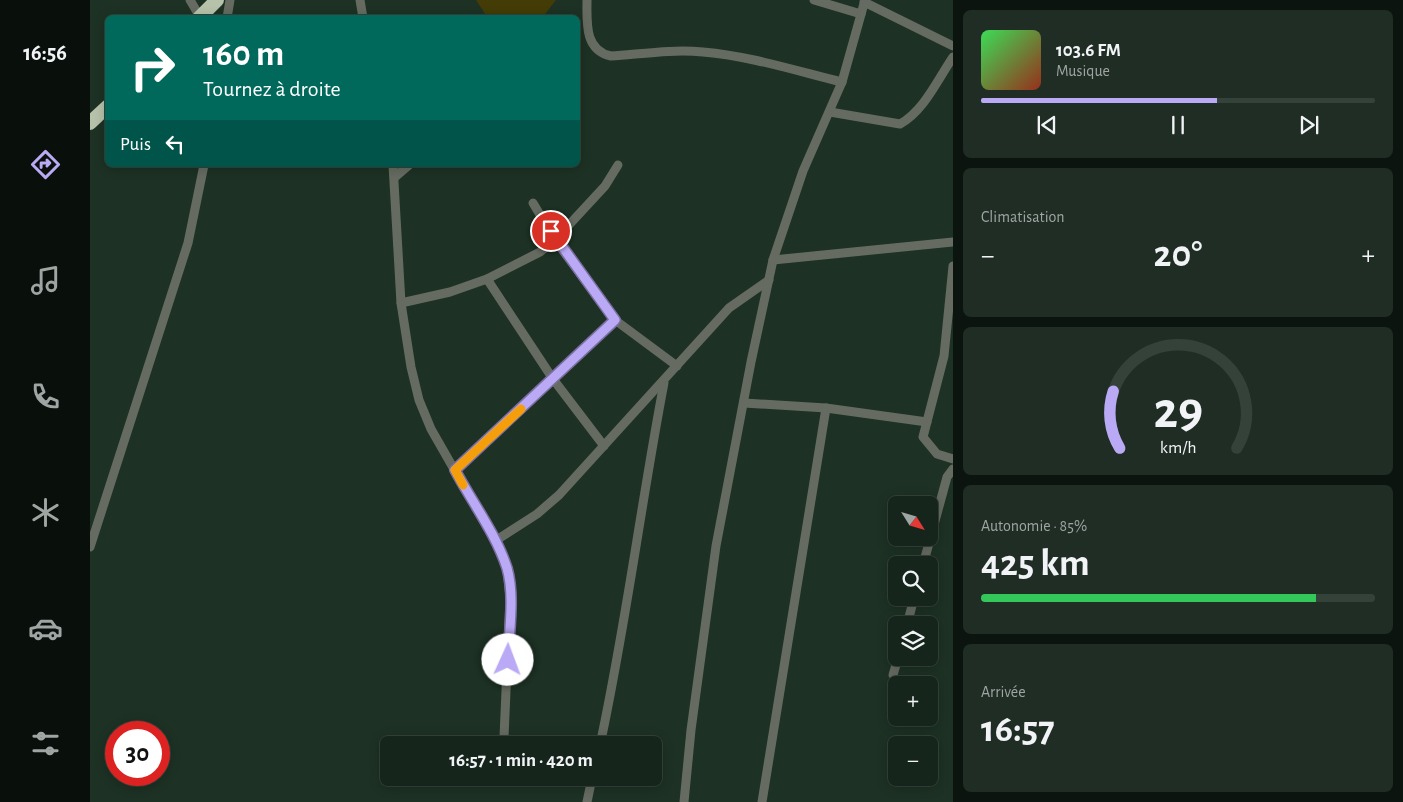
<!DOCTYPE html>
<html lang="fr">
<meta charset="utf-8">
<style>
:root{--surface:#16251b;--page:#1f2d24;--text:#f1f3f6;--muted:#9ea5a3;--line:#35423a;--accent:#baaaf6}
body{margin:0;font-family:"Alegreya Sans",sans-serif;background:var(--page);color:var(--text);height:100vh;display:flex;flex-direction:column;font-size:19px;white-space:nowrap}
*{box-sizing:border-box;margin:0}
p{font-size:16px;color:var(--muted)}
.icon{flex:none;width:28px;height:28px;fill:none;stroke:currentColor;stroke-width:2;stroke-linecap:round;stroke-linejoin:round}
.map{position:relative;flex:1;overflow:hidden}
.panel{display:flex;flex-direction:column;gap:10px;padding:10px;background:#0c140f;width:450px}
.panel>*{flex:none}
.guide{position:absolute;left:15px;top:15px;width:475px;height:152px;border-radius:8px;box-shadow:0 2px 12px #0003,0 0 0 1px var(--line);background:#00695c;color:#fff;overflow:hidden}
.needle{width:32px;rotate:127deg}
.tools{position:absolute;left:798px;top:496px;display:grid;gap:10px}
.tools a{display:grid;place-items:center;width:50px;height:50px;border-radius:8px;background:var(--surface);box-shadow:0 2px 12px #0003,0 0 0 1px var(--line);font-size:25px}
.speed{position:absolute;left:15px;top:721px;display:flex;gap:10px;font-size:25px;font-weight:700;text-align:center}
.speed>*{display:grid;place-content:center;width:65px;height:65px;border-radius:50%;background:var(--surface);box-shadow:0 2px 12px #0003,0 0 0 1px var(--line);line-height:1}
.speed .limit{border:8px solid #d22;background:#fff;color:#111}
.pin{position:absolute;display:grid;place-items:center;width:42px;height:42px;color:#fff;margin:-21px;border:2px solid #fff;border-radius:50%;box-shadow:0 1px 5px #0007}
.me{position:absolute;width:55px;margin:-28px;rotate:2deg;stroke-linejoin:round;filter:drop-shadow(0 0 4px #0008)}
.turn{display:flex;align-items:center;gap:18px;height:105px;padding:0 15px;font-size:22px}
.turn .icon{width:65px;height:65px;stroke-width:2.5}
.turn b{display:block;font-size:35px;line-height:42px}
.then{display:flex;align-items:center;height:48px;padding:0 15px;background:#0003;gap:10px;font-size:19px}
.big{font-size:38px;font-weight:700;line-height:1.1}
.panel .widget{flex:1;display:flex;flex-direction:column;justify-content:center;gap:8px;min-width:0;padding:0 18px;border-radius:8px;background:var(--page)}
.panel .dial{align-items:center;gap:0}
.dial svg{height:130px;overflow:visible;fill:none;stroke:var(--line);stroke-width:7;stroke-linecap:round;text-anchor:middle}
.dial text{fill:var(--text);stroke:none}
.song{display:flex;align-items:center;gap:15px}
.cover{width:60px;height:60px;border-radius:8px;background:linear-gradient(135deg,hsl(130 70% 55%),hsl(10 70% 35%))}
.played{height:5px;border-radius:2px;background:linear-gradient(90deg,var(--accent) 60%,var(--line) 60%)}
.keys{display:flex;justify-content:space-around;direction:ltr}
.heat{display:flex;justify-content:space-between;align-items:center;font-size:28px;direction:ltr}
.charge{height:8px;border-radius:4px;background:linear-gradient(90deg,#34c759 85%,var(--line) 0)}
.trip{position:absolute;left:290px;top:736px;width:282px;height:50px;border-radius:8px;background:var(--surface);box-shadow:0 2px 12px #0003,0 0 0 1px var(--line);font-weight:700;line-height:50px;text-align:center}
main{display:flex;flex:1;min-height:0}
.menu{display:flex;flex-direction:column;width:90px;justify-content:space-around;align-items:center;background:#090f0b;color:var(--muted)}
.menu .icon{width:35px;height:35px}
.menu .on{color:var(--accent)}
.menu b{font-size:22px;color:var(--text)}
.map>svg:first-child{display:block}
.green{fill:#433c06}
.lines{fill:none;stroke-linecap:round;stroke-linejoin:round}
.minor{stroke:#666b61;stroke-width:9}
.highway{stroke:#b7c2aa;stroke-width:14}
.route-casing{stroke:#796ea0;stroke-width:12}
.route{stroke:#baaaf6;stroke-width:9}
.slow{stroke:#f59e0b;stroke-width:9}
</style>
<main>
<nav class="menu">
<b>16:56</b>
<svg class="icon on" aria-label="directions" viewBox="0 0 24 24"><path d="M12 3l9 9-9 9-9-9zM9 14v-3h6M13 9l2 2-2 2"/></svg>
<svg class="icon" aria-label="music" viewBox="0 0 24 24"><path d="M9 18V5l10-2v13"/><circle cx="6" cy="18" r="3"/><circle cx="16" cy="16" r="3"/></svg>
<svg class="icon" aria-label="phone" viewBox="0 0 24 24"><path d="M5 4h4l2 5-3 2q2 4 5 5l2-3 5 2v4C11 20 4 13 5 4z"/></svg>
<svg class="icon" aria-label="climate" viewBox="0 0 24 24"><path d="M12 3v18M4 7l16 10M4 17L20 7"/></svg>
<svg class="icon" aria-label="car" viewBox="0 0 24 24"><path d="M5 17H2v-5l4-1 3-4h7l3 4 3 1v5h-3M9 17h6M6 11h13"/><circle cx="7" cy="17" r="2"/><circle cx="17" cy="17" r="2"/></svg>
<svg class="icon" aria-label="filters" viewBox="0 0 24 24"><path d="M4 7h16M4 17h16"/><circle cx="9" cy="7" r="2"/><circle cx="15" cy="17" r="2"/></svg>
</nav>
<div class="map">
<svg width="863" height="802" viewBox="0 0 863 802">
<rect width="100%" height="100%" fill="#1d3124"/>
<!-- green -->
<path class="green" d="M386 0H466L452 18 397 17Z"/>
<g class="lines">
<!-- minor -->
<g class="minor">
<path d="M100 0 110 17"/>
<path d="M270 0 273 18"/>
<path d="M497 0C497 22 494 50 521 56 551 54 582 49 613 52 660 56 707 71 752 82L775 0"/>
<path d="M724 0 771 14"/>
<path d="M774 2 863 46"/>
<path d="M137 18 140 0"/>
<path d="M740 112 810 124C834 111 848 79 863 57"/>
<path d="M303 165 311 303 321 367 329 400 341 429 405 541 417 569 420 599 414 737"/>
<path d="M305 177 319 165"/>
<path d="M443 203 465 240 515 186 528 165"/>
<path d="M683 260 863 242"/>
<path d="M863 266 854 356 833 437 847 454 863 459"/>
<path d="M311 303 360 292 397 279"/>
<path d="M654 403 736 408 837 422"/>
<path d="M514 446 463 379 397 279 450 252 465 240 525 320 587 366"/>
<path d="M365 470 525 320"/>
<path d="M405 541 447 514 469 495 639 308 679 280"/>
<path d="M0 547 98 243 114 165"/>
<path d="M833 565 857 477 863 469"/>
<path d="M817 625 824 598"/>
<path d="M803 675 808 658"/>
<path d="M510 745C536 625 551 503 574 383"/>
<path d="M497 802 502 778"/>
<path d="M594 802 601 730 626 546 661 362 683 260 713 171 752 82"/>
<path d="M672 802 736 408"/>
</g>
<!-- highway -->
<g class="highway">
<path d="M109 18 127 0"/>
<path d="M0 123 18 106"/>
</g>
</g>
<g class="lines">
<!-- route casing -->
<g class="route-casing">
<path id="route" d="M418 660C419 631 425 596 417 568 406 534 382 502 365 470L525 320 461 231"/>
</g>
<!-- route -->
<use href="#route" class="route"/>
<!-- slow -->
<path class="slow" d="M373 485 365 470 431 409"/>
</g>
</svg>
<div class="tools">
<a><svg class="needle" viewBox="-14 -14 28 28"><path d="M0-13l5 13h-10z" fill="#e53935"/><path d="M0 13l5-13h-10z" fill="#9ea5a3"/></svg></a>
<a><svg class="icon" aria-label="search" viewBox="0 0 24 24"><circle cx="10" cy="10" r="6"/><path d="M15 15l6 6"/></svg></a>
<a><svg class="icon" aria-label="layers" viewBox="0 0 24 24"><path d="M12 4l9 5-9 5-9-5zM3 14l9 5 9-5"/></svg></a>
<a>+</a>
<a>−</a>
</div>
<div class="speed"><div class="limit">30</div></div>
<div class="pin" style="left:461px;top:231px;background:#d93025"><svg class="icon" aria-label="arrive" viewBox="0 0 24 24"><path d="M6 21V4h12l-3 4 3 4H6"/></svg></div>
<svg class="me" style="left:418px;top:660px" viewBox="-20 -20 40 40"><circle r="19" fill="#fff"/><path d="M0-13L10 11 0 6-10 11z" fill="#baaaf6"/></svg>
<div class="trip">16:57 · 1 min · 420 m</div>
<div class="guide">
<div class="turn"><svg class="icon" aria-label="right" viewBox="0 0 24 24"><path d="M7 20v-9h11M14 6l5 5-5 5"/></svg><div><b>160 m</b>Tournez à droite</div></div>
<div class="then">Puis<svg class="icon" aria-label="left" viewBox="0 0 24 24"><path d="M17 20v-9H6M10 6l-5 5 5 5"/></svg></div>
</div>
</div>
<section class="panel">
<div class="widget">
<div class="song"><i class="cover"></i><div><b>103.6 FM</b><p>Musique</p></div></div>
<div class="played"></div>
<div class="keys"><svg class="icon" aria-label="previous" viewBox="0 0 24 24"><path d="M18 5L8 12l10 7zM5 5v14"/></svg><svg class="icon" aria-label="pause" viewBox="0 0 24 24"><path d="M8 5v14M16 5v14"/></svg><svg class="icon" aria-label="next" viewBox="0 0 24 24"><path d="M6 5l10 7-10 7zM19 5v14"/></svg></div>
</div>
<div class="widget"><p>Climatisation</p>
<div class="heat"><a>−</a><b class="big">20°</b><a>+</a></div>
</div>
<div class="widget dial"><svg viewBox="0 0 100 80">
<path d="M14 69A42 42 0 1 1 86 69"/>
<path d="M14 69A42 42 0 0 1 10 34" stroke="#baaaf6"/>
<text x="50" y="56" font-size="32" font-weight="700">29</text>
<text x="50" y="72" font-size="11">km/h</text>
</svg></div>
<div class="widget"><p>Autonomie · 85%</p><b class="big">425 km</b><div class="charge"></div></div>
<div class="widget"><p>Arrivée</p><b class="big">16:57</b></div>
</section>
</main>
